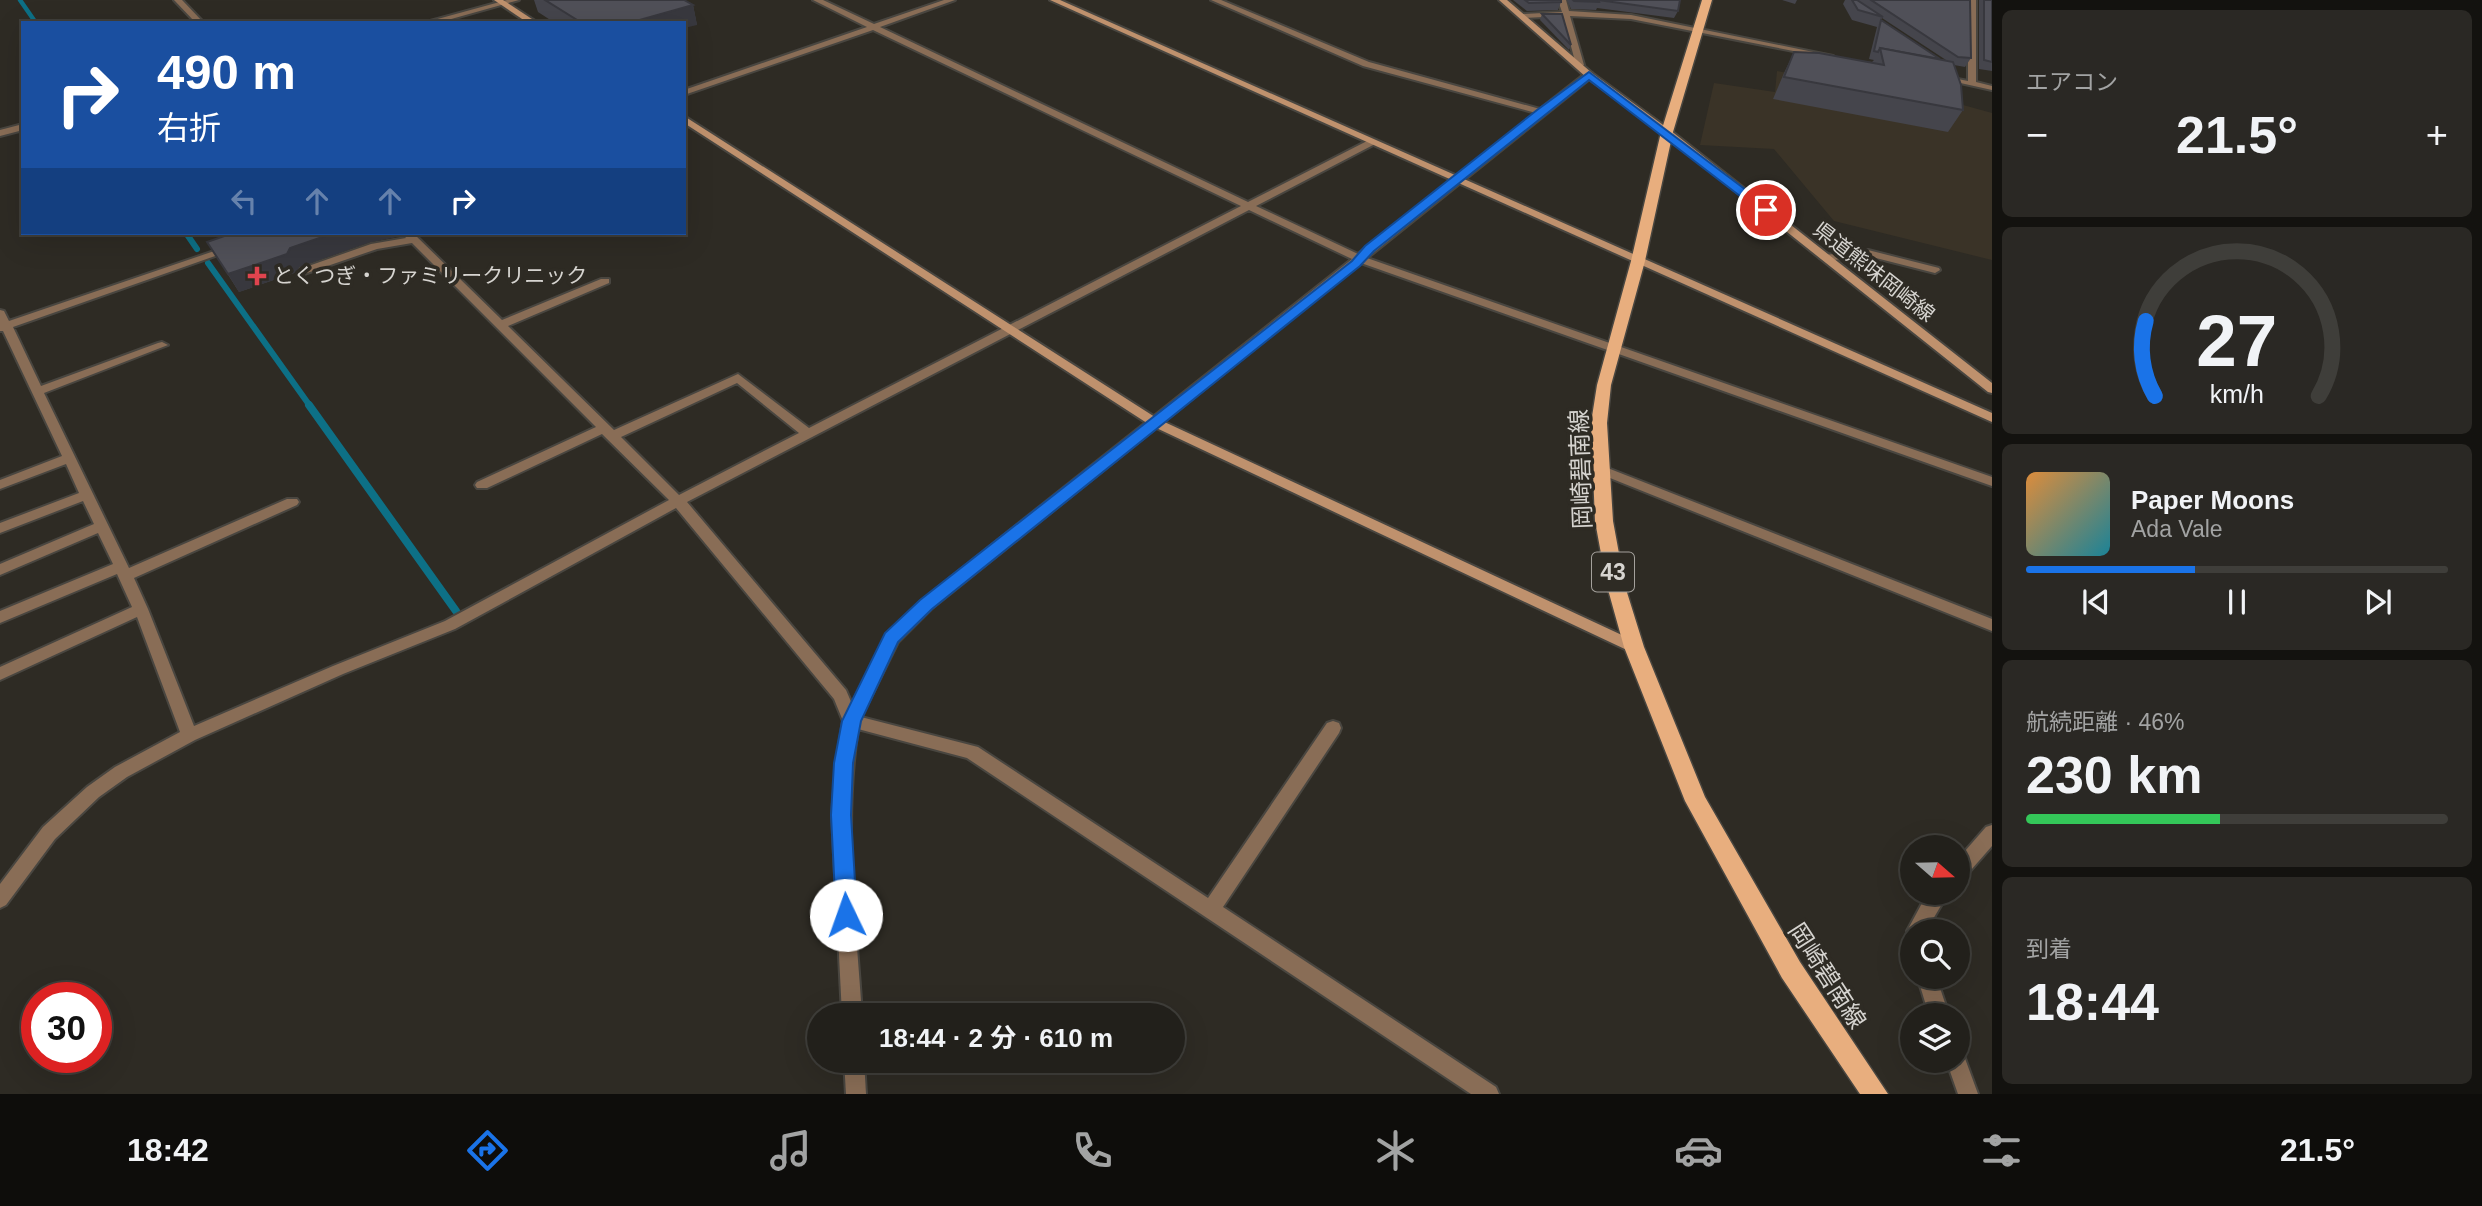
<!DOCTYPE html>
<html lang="ja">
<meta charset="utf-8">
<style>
:root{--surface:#22201b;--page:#2a2824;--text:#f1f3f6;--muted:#a2a3a3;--line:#3f3e3a;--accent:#1a73e8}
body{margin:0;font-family:Helvetica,"Noto Sans JP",sans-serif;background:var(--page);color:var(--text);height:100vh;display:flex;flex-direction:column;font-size:26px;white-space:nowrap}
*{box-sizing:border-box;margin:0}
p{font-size:23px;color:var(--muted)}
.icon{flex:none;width:38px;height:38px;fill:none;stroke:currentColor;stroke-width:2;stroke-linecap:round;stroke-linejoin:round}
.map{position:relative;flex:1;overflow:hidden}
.panel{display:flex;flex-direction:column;gap:10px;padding:10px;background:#13120f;width:490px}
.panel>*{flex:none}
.banner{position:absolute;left:21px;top:21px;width:665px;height:214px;border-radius:0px;box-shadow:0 7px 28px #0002,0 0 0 2px var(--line);background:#1a4fa0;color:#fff;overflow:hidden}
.needle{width:46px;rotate:110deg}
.tools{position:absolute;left:1900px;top:835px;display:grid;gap:14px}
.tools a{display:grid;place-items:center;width:70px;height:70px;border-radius:50%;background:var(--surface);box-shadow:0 7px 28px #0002,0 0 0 2px var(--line);font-size:35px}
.speed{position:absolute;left:21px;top:982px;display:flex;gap:14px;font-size:35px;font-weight:700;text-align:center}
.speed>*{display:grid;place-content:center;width:91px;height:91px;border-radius:50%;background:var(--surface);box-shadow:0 7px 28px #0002,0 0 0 2px var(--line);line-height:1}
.speed .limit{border:10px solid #d22;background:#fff;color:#111}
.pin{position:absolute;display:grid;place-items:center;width:60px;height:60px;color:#fff;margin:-30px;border:4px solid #fff;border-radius:50%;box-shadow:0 2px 7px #0007}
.me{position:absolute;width:77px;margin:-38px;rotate:357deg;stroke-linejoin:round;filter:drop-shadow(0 0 5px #0008)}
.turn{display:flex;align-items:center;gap:24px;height:147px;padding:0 21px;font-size:32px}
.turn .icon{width:91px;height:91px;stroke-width:2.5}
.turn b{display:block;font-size:49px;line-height:60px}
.lanes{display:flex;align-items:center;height:66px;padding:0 21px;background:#0003;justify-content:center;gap:35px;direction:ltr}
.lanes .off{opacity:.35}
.big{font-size:52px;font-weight:700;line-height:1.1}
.panel .widget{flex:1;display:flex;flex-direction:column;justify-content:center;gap:10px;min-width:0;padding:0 24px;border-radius:10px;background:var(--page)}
.panel .dial{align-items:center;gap:0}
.dial svg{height:182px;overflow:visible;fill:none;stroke:var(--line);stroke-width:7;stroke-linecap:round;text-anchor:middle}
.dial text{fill:var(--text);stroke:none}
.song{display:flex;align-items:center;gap:21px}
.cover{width:84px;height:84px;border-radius:10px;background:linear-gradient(135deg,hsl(30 70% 55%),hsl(190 70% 35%))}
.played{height:7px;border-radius:4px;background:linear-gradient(90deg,var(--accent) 40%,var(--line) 40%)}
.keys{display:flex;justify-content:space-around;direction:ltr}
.heat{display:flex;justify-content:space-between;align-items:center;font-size:38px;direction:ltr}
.charge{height:10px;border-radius:5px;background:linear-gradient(90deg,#34c759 46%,var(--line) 0)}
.trip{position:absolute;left:807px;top:1003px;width:378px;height:70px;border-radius:35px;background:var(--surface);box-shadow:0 7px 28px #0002,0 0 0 2px var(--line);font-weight:700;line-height:70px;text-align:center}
.dock{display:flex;height:112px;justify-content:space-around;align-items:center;background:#0e0d0b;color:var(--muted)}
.dock .icon{width:49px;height:49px}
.dock .on{color:var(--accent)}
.dock b{font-size:32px;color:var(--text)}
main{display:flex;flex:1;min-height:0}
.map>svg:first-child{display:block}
.built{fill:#3a3327}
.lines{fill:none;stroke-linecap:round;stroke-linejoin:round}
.stream-far2{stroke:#0d7086;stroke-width:4.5}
.stream-far1{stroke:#0d7086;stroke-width:6}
.stream{stroke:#0d7086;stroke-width:8}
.street-casing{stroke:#494640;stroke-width:4}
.secondary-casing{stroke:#494640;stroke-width:4}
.primary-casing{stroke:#494640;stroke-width:3}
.street{fill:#896d56;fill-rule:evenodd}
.secondary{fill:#bf916d;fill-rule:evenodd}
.primary{fill:#e8ae7e;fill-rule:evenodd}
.wall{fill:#45454c}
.shaded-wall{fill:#38383e}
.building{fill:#505058;stroke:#38383e;stroke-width:2}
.route{fill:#1a73e8;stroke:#114b97;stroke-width:2}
.health-dot{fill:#e0444e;stroke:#2e2b24;stroke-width:2.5}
.labels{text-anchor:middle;stroke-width:7;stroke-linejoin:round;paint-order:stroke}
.far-street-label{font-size:21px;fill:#d6d4d0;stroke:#2e2b24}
.far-poi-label{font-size:21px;fill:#d6d4d0;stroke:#2e2b24;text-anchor:start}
.shield{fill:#2e2b24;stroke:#a4a19c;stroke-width:2}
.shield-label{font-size:23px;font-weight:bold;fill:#d6d4d0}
.street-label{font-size:24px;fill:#d6d4d0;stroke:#2e2b24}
</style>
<main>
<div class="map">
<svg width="1992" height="1094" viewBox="0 0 1992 1094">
<rect width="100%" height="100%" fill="#2e2b24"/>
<!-- built -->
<path class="built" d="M1777 71 1945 100 1992 113V260L1834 221 1774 149 1700 145 1714 83 1775 92Z"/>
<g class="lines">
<!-- stream-far2 -->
<path class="stream-far2" d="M20 0 36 23"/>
<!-- stream-far1 -->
<g class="stream-far1">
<path d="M186 233 197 249"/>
<path d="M208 263 310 406"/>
</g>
<!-- stream -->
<path class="stream" d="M309 405 456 611"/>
<!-- street casing -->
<g class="street-casing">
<g id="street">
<path d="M174 0H182L204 23H196Z"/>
<path d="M507 0H519L437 23H423Z"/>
<path d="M813 0H823L874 24 944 0H955L880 27 1248 202 1369 140H1375V144L1256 206 1358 254 1536 113 1363 66 1211 0H1221L1369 62 1540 109 1586 73H1592V77L1367 258 1992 477V486L1361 263 931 609 898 642 861 717 978 747 1208 898 1327 723 1333 721 1339 723 1341 728 1339 733 1223 907 1496 1087 1499 1094H1471L967 758 858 729C843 824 856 920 862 1015H842L832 815 836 763 843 721 834 699 676 508 455 629 343 674 195 740 127 777 99 797 55 839 6 905 0 908V884L43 827 87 787 115 767 180 732 137 617 0 680V667L132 607 117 574 0 623V611L113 564 98 533 0 575V564L94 524 83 501 0 533V523L79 493 66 464 0 489V480L62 456 3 331H0V310L4 311 9 321 226 247H234L235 249 13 327 41 386 158 343 162 342 168 345 44 393 129 568 287 499H297L299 502 297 505 134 578 148 609 194 726 333 666 445 621 669 500 602 434 487 488H477L475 485 477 482 596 427 412 243 377 249 304 274 299 271 300 269 371 244 406 238 402 233H413L502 320 601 279H609V283L508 326 614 430 738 374 809 428 1241 206 873 30 684 95V90L867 27ZM1249 210 1352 259 921 601 887 634 852 704 846 690 687 502ZM737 383 799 433 679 495 621 437Z"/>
<path d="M1558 0H1566L1569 11 1631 15 1833 56 1829 58 1631 19 1570 16 1584 65 1580 67 1576 65 1563 16 1523 18 1519 16 1523 14 1562 12Z"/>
<path d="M1968 0H1976V82L1992 86V90L1938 78 1942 76 1968 81Z"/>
<path d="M23 124V130L0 136V130Z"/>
<path d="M1868 250 1939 268 1940 270 1935 273 1868 256 1825 261 1820 258 1825 255Z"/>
<path d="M1600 465 1992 619V631L1595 472 1593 469 1595 466Z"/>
<path d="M1992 825V846L1964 878 1958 880V859L1986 827Z"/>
<path d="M1928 892H1949L1926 931H1913V939L1909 937 1907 931Z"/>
<path d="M1917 976H1936L1949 1015H1929Z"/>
<path d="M1958 1051 1963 1053 1978 1094H1958L1946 1060H1958Z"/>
<path d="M844 1060H864L866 1094H846Z"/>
</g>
</g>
<!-- secondary casing -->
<g class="secondary-casing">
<g id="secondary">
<path d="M494 0H503L538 23H528Z"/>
<path d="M1050 0H1060L1992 413V422Z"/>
<path d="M1499 0H1507L1592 73 1670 130 1992 383V393L1988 392 1664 134 1586 77Z"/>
<path d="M684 116 1158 419 1639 643 1642 647 1639 651H1629L1150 425 684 123Z"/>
</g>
</g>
<!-- primary casing -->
<g class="primary-casing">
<path id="primary" d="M1702 0H1712L1673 132 1645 261 1611 385 1607 423 1613 521 1625 586 1644 647 1705 797 1800 962 1888 1094H1860L1782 978 1685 801 1624 647 1607 586 1595 521 1591 423 1597 385 1631 261 1661 132Z"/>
</g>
<!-- street -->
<use href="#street" class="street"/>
<!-- secondary -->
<use href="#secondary" class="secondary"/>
<!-- primary -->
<use href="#primary" class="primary"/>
</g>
<!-- wall -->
<g class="wall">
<path d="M534 0H684L693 5 697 25 684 23H555L538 12Z"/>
<path d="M1513 0H1561V2L1558 10 1527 11Z"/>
<path d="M1567 0H1680L1678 11 1674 18 1597 8 1596 10 1571 9Z"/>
<path d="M1782 0H1797L1795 4Z"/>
<path d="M1845 0H1970L1971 58 1965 67 1954 65 1963 110 1948 132 1773 99 1784 73 1794 52 1872 62 1874 60 1869 59 1877 27 1881 20 1940 59 1946 60 1882 18 1877 27 1852 20 1843 4Z"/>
<path d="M1979 0H1992V71L1979 69Z"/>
<path d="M1542 14 1571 45 1569 50 1540 20Z"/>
<path d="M233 233H400L401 236 370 242 299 267 297 272 239 292 207 242Z"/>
</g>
<!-- shaded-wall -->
<g class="shaded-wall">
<path d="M693 5 697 25 684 28V23H629Z"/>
<path d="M334 233H400L401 236 370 242 299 267 297 272 239 292 228 274 290 248Z"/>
</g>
<!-- building -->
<g class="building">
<path d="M545 0H684L693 5 629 23H582Z"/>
<path d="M1525 0H1561V2L1529 3Z"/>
<path d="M1573 0H1598L1599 2 1574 1Z"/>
<path d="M1598 0H1680L1678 11Z"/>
<path d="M1852 0H1857L1883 17 1858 10Z"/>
<path d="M1871 0H1970L1971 58 1958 57Z"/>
<path d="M1984 0H1992V62L1984 60Z"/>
<path d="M1542 14H1562L1571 45Z"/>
<path d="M1881 20 1940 59 1880 48 1878 52 1874 51Z"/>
<path d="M1880 48 1953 62 1961 85 1963 110 1784 77 1794 52 1819 53 1884 65Z"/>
<path d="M233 233H334L290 248 287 254 228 274 207 242Z"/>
</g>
<!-- route -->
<path class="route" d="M1589 72 1770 208V213H1762L1589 80 1374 251 1360 266 932 609 898 642 861 721 853 763 851 815 857 915 854 922 846 925 839 922 836 915 831 815 834 763 842 721 885 633 920 600 1352 261 1365 246 1537 110Z"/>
<!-- markers -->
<path class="health-dot" d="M253.5 265.5h7v7h7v7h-7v7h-7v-7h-7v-7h7z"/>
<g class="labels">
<!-- far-street labels -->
<g class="far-street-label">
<text transform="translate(1874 272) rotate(38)" y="7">県道熊味岡崎線</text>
</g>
<!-- far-poi labels -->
<g class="far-poi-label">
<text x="273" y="283">とくつぎ・ファミリークリニック</text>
</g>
<!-- shield labels -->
<rect class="shield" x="1592" y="552.5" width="42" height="39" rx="5"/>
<g class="shield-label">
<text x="1613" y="580">43</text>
</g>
<!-- street labels -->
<g class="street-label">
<text transform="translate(1581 469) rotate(-92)" y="8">岡崎碧南線</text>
<text transform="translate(1827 976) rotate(57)" y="8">岡崎碧南線</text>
</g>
</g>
</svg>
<div class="tools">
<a><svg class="needle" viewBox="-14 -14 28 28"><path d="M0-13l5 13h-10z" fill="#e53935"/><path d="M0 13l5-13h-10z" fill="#a2a3a3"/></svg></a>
<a><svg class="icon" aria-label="search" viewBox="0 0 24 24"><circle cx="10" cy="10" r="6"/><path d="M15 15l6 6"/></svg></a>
<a><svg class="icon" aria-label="layers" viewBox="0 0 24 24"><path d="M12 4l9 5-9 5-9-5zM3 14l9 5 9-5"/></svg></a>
</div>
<div class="speed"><div class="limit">30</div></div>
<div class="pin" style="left:1766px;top:210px;background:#d93025"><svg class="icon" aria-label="arrive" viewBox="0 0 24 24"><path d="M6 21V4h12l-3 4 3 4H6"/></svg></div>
<svg class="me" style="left:846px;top:915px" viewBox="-20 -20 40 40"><circle r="19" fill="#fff"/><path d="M0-13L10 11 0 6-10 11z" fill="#1a73e8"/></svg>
<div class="trip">18:44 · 2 分 · 610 m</div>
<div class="banner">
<div class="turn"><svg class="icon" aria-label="right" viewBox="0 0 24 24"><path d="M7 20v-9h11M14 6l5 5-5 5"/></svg><div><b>490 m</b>右折</div></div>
<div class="lanes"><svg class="icon off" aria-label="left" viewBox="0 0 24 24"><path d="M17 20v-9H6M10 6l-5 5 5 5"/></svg><svg class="icon off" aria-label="ahead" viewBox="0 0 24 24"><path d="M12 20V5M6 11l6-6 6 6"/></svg><svg class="icon off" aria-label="ahead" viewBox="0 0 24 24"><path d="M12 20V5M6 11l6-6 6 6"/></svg><svg class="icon" aria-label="right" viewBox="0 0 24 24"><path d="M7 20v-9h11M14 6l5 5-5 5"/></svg></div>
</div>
</div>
<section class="panel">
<div class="widget"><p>エアコン</p>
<div class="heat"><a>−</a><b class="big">21.5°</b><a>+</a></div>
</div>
<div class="widget dial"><svg viewBox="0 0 100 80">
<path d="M14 69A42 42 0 1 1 86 69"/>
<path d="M14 69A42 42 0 0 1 10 36" stroke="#1a73e8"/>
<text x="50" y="56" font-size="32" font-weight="700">27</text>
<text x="50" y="72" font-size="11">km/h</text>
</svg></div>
<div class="widget">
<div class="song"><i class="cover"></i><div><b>Paper Moons</b><p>Ada Vale</p></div></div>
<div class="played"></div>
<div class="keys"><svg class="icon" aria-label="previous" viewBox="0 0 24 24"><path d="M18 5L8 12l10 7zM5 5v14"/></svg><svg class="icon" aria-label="pause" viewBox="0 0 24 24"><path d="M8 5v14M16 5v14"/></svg><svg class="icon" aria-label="next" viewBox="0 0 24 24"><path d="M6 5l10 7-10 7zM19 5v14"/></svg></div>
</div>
<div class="widget"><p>航続距離 · 46%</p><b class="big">230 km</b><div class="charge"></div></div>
<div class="widget"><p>到着</p><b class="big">18:44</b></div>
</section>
</main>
<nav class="dock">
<b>18:42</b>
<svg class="icon on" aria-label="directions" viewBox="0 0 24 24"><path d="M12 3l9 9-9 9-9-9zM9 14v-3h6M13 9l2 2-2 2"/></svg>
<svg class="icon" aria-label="music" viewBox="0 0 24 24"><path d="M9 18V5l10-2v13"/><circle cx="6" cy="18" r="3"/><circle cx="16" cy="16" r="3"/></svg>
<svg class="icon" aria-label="phone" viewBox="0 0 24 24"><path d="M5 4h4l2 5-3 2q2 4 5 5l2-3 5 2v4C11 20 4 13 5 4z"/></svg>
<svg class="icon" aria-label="climate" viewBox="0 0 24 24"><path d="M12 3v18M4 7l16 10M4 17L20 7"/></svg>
<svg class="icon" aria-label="car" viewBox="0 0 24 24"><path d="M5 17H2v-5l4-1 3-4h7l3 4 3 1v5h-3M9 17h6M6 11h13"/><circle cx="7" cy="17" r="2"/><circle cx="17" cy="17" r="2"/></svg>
<svg class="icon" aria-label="filters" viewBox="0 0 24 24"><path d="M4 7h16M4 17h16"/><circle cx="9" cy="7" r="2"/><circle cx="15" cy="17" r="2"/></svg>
<b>21.5°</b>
</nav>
